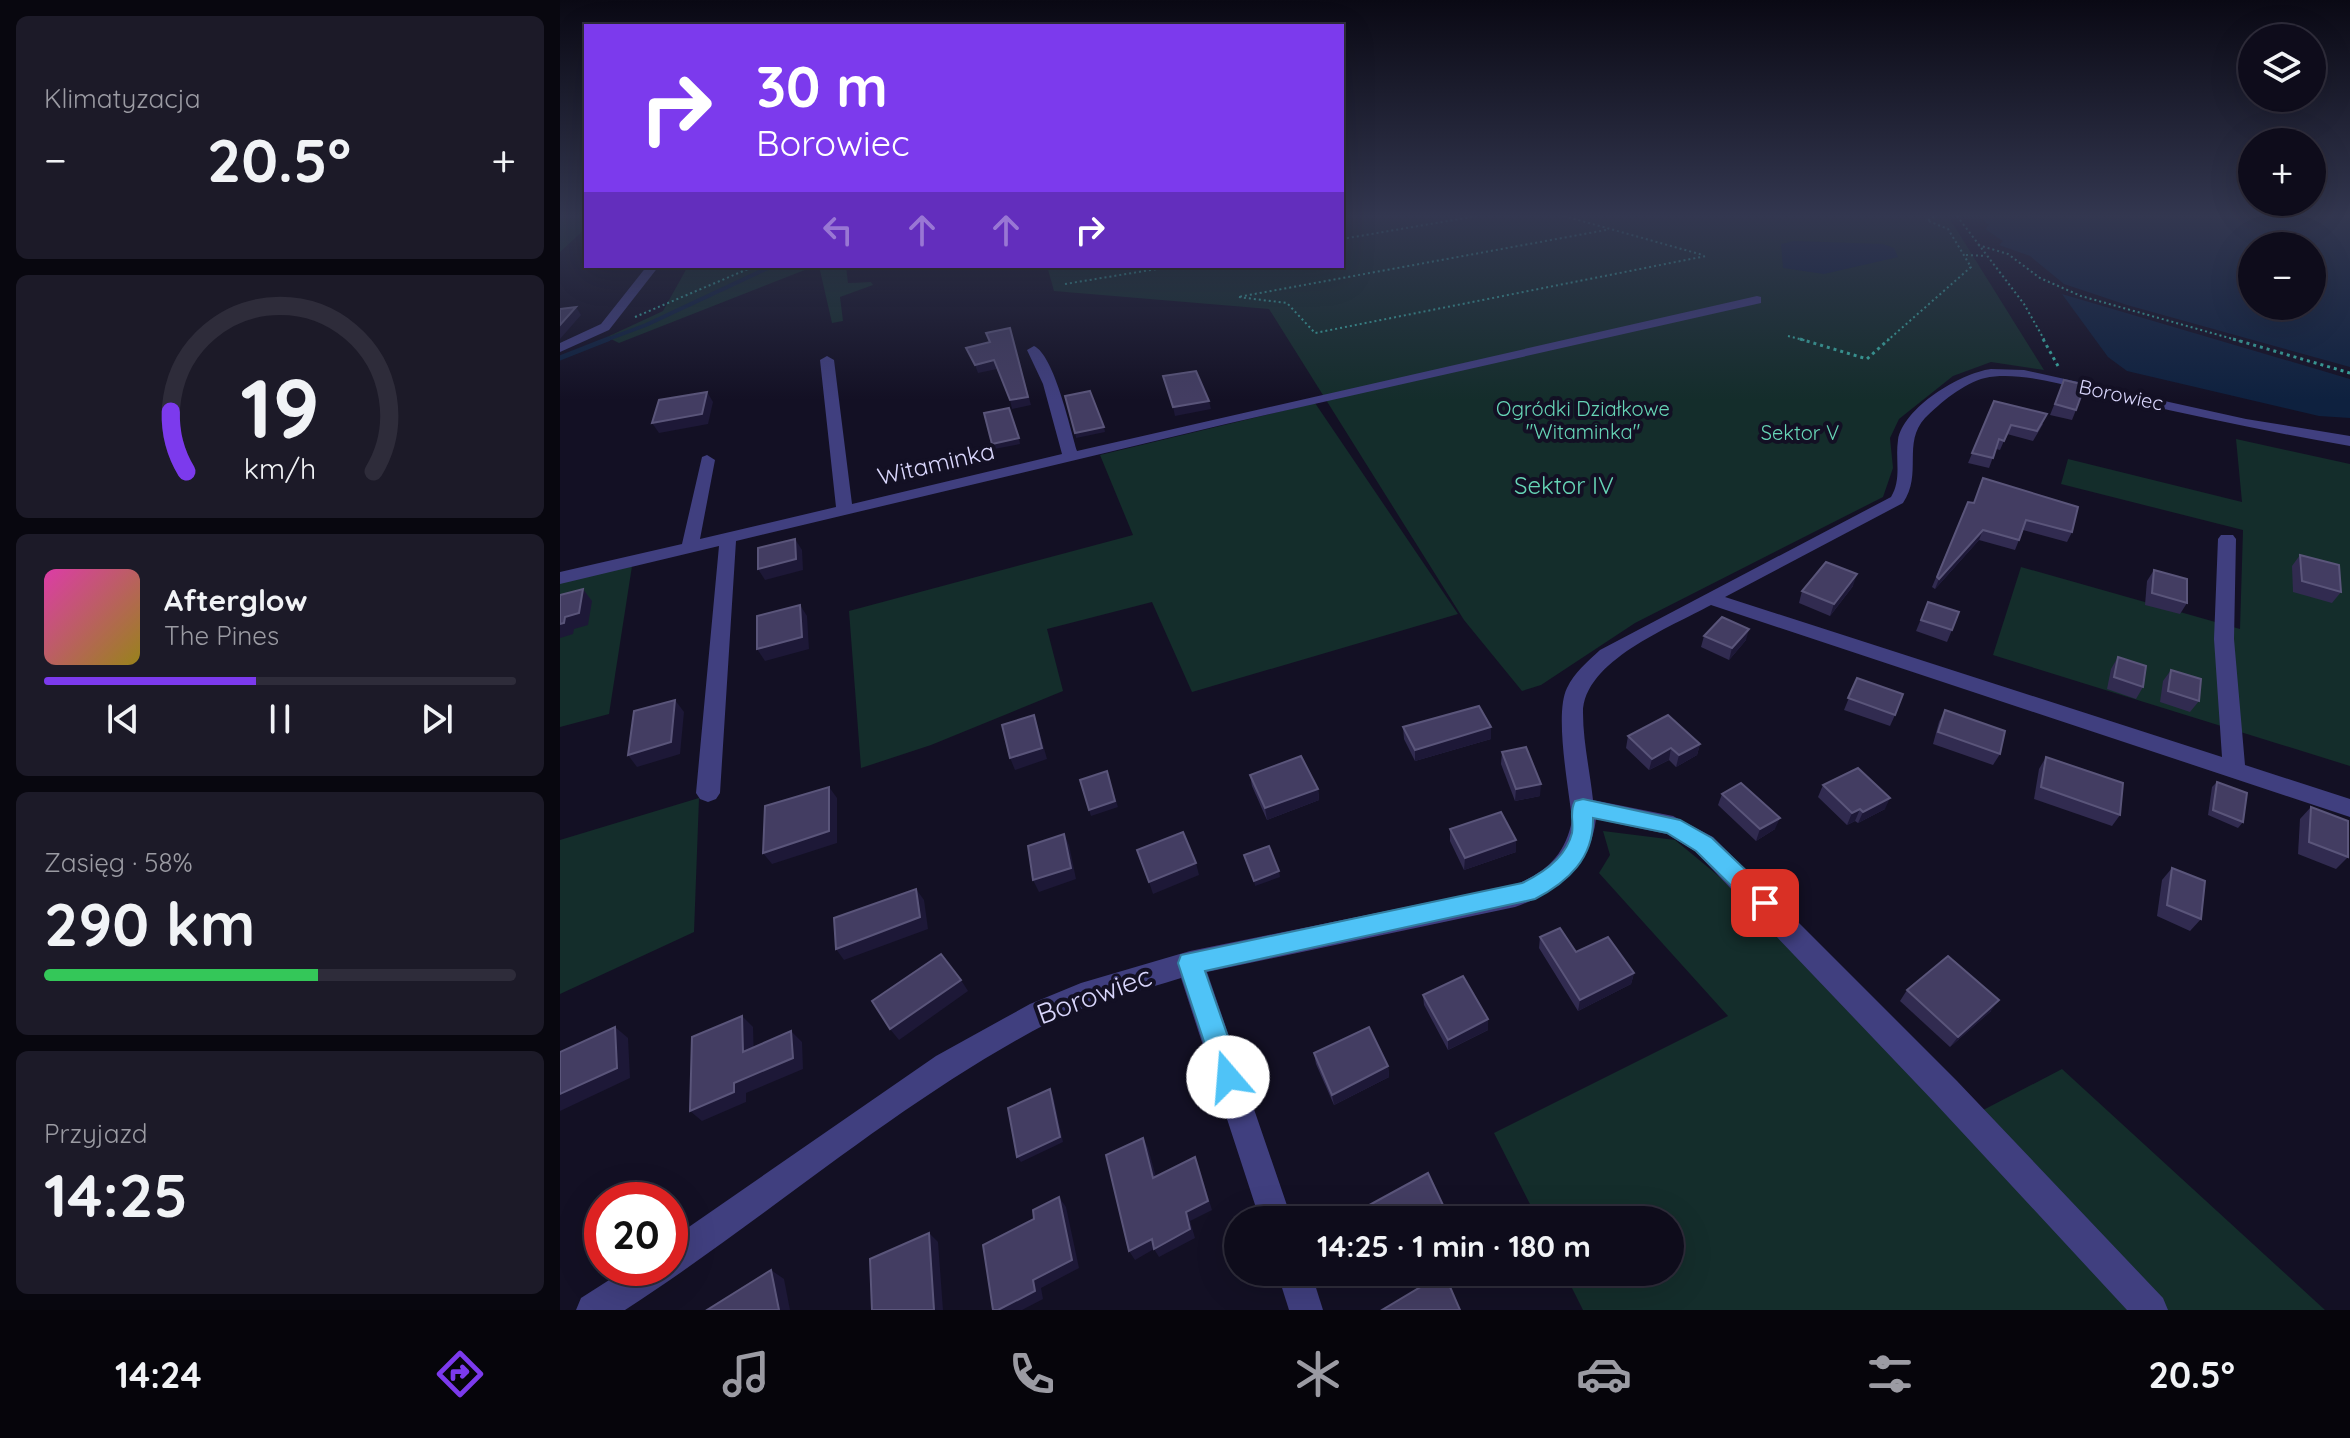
<!DOCTYPE html>
<html lang="pl">
<meta charset="utf-8">
<style>
:root{--surface:#0e0c1b;--page:#1c1a28;--text:#f1f3f6;--muted:#9b9ba3;--line:#2e2c3a;--accent:#7c3aed}
body{margin:0;font-family:Quicksand,sans-serif;background:var(--page);color:var(--text);height:100vh;display:flex;flex-direction:column;font-size:30px;white-space:nowrap}
*{box-sizing:border-box;margin:0}
p{font-size:26px;color:var(--muted)}
.icon{flex:none;width:44px;height:44px;fill:none;stroke:currentColor;stroke-width:2;stroke-linecap:round;stroke-linejoin:round}
.map{position:relative;flex:1;overflow:hidden}
.sheet{display:flex;flex-direction:column;gap:16px;padding:16px;background:#08070f;width:560px}
.sheet>*{flex:none}
.top-card{position:absolute;left:24px;top:24px;width:760px;height:244px;border-radius:0px;box-shadow:0 8px 32px #0002,0 0 0 2px var(--line);background:#7c3aed;color:#fff;overflow:hidden}
.fabs{position:absolute;left:1678px;top:24px;display:grid;gap:16px}
.fabs a{display:grid;place-items:center;width:88px;height:88px;border-radius:50%;background:var(--surface);box-shadow:0 8px 32px #0002,0 0 0 2px var(--line);font-size:40px}
.speed{position:absolute;left:24px;top:1182px;display:flex;gap:16px;font-size:40px;font-weight:700;text-align:center}
.speed>*{display:grid;place-content:center;width:104px;height:104px;border-radius:50%;background:var(--surface);box-shadow:0 8px 32px #0002,0 0 0 2px var(--line);line-height:1}
.speed .limit{border:12px solid #d22;background:#fff;color:#111}
.pin{position:absolute;display:grid;place-items:center;width:68px;height:68px;color:#fff;margin:-34px;border-radius:16px;box-shadow:0 4px 12px #0006}
.me{position:absolute;width:88px;margin:-44px;rotate:342deg;stroke-linejoin:round;filter:drop-shadow(0 0 6px #0008)}
.turn{display:flex;align-items:center;gap:28px;height:168px;padding:0 40px;font-size:36px}
.turn .icon{width:104px;height:104px;stroke-width:2.5}
.turn b{display:block;font-size:56px;line-height:68px}
.lanes{display:flex;align-items:center;height:76px;padding:0 40px;background:#0003;justify-content:center;gap:40px;direction:ltr}
.lanes .off{opacity:.35}
.big{font-size:60px;font-weight:700;line-height:1.1}
.sheet .tile{flex:1;display:flex;flex-direction:column;justify-content:center;gap:12px;min-width:0;padding:0 28px;border-radius:12px;background:var(--page)}
.sheet .dial{align-items:center;gap:0}
.dial svg{height:208px;overflow:visible;fill:none;stroke:var(--line);stroke-width:7;stroke-linecap:round;text-anchor:middle}
.dial text{fill:var(--text);stroke:none}
.song{display:flex;align-items:center;gap:24px}
.cover{width:96px;height:96px;border-radius:12px;background:linear-gradient(135deg,hsl(320 70% 55%),hsl(50 70% 35%))}
.played{height:8px;border-radius:4px;background:linear-gradient(90deg,var(--accent) 45%,var(--line) 45%)}
.keys{display:flex;justify-content:space-around;direction:ltr}
.heat{display:flex;justify-content:space-between;align-items:center;font-size:44px;direction:ltr}
.charge{height:12px;border-radius:6px;background:linear-gradient(90deg,#34c759 58%,var(--line) 0)}
.trip{position:absolute;left:664px;top:1206px;width:460px;height:80px;border-radius:40px;background:var(--surface);box-shadow:0 8px 32px #0002,0 0 0 2px var(--line);font-weight:700;line-height:80px;text-align:center}
.dock{display:flex;height:128px;justify-content:space-around;align-items:center;background:#06050b;color:var(--muted)}
.dock .icon{width:56px;height:56px}
.dock .selected{color:var(--accent)}
.dock b{font-size:36px;color:var(--text)}
main{display:flex;flex:1;min-height:0}
.map>svg:first-child{display:block}
.green{fill:#142d2b}
.water{fill:#0e213f;fill-rule:evenodd}
.lines{fill:none;stroke-linecap:round;stroke-linejoin:round}
.stream-far1{stroke:#0e213f;stroke-width:4}
.stream{stroke:#0e213f;stroke-width:5}
.path-far1{stroke:#39ada2;stroke-width:2;stroke-dasharray:2 3;stroke-linecap:butt}
.path{stroke:#39ada2;stroke-width:3;stroke-dasharray:3 4;stroke-linecap:butt}
.minor{fill:#403f7f;fill-rule:evenodd}
.wall{fill:#312b50}
.shaded-wall{fill:#1d1837}
.building{fill:#433d62;stroke:#5a557a;stroke-width:2}
.route{fill:#4fc3f7;stroke:#337fa1;stroke-width:2}
.labels{text-anchor:middle;stroke-width:8;stroke-linejoin:round;paint-order:stroke}
.far-street-label{font-size:20px;fill:#d9d6fc;stroke:#131024}
.far-park-label{font-size:20px;fill:#67d6b7;stroke:#131024}
.street-label{font-size:24px;fill:#d9d6fc;stroke:#131024}
.park-label{font-size:24px;fill:#67d6b7;stroke:#131024}
.near-street-label{font-size:28px;fill:#d9d6fc;stroke:#131024}
</style>
<main>
<section class="sheet">
<div class="tile"><p>Klimatyzacja</p>
<div class="heat"><a>−</a><b class="big">20.5°</b><a>+</a></div>
</div>
<div class="tile dial"><svg viewBox="0 0 100 80">
<path d="M14 69A42 42 0 1 1 86 69"/>
<path d="M14 69A42 42 0 0 1 8 46" stroke="#7c3aed"/>
<text x="50" y="56" font-size="32" font-weight="700">19</text>
<text x="50" y="72" font-size="11">km/h</text>
</svg></div>
<div class="tile">
<div class="song"><i class="cover"></i><div><b>Afterglow</b><p>The Pines</p></div></div>
<div class="played"></div>
<div class="keys"><svg class="icon" aria-label="previous" viewBox="0 0 24 24"><path d="M18 5L8 12l10 7zM5 5v14"/></svg><svg class="icon" aria-label="pause" viewBox="0 0 24 24"><path d="M8 5v14M16 5v14"/></svg><svg class="icon" aria-label="next" viewBox="0 0 24 24"><path d="M6 5l10 7-10 7zM19 5v14"/></svg></div>
</div>
<div class="tile"><p>Zasięg · 58%</p><b class="big">290 km</b><div class="charge"></div></div>
<div class="tile"><p>Przyjazd</p><b class="big">14:25</b></div>
</section>
<div class="map">
<svg width="1790" height="1310" viewBox="0 0 1790 1310">
<rect width="100%" height="100%" fill="#131024"/>
<!-- green -->
<g class="green">
<path d="M0 216H26V228L0 252Z"/>
<path d="M782 216H1388L1484 370 1431 362 1393 376 1339 419 1330 438 1333 468 1323 497 1075 623 981 685 962 691 904 620 709 309 494 291 487 266H782Z"/>
<path d="M128 266H255L59 343 47 337 103 311Z"/>
<path d="M259 266H286L288 283 311 282 313 285 280 297 283 321 272 323Z"/>
<path d="M755 403 898 614 632 692 592 602 487 629 503 691 371 745 301 768 289 611 573 535 540 455Z"/>
<path d="M1676 439 1790 464V766L1433 655 1461 567 1680 629 1683 530 1501 484 1508 459 1682 502Z"/>
<path d="M72 566 49 714 0 727V583Z"/>
<path d="M139 798 134 932 0 994V840Z"/>
<path d="M1043 831 1115 840 1161 878 1406 1119 1502 1069 1765 1310H1023L1004 1272H1110V1220H978L934 1133 1168 1016 1039 873 1050 855Z"/>
</g>
<!-- water -->
<g class="water">
<path d="M1419 216H1790V367L1567 305 1504 284 1470 256 1439 245 1443 241 1425 229 1429 225ZM1692 246H1752V306H1692Z"/>
<path d="M1234 241 1323 244 1334 248 1338 257 1264 274 1223 268 1221 244Z"/>
<path d="M1502 294 1790 379V418L1759 416 1567 371 1548 357Z"/>
</g>
<g class="lines">
<!-- stream-far1 -->
<path class="stream-far1" d="M43 341 86 325 212 266"/>
<!-- stream -->
<path class="stream" d="M0 358 48 339"/>
<!-- path-far1 -->
<g class="path-far1">
<path d="M1004 216 1143 255"/>
<path d="M1397 216 1464 304 1485 341"/>
<path d="M1368 220 1376 216"/>
<path d="M1046 230 678 297 727 303 755 333 1146 256"/>
<path d="M782 239 917 216"/>
<path d="M1418 245 1448 254 1480 278 1521 296 1680 341"/>
<path d="M1406 255 1426 256"/>
<path d="M505 284 615 266"/>
<path d="M75 317 195 266"/>
<path d="M1228 336 1247 341"/>
<path d="M1327 341 1411 267 1388 229 1366 220"/>
</g>
<!-- path -->
<g class="path">
<path d="M1240 339 1307 359 1329 339"/>
<path d="M1483 339 1498 366"/>
<path d="M1673 339 1790 373"/>
</g>
<!-- minor -->
<g class="minor">
<path d="M87 266H99L49 330 0 352V343L41 324Z"/>
<path d="M1197 296 1201 297V303L666 424 176 541 160 793 156 799 148 802 140 799 136 793 159 546 0 584V572L122 544 142 457 147 455 155 460 140 539 276 507 260 360 267 356 274 360 292 504 502 454 483 384 467 350 474 346C494 355 510 428 517 451Z"/>
<path d="M1431 369 1464 370 1686 419 1790 436V446C1716 433 1642 418 1569 401 1529 393 1465 369 1425 378 1404 383 1380 403 1365 418 1342 443 1363 474 1343 503L1165 597 1662 757 1654 639 1658 539 1661 535H1673L1676 539 1674 639 1685 765 1790 799V817L1151 605C1111 627 1023 661 1023 713 1023 741 1030 772 1033 800L1113 816 1153 837 1397 1081 1603 1298 1608 1310H1567L1375 1103 1135 851 1107 834 1036 819C1030 867 998 892 955 907L647 972 732 1220H700L621 978C577 992 530 1002 488 1023 337 1102 206 1219 65 1310H16L21 1298 68 1268H110V1240L376 1056 470 1004 521 983 630 951 954 885C986 873 1006 854 1012 820 1009 789 994 714 1007 688 1014 673 1028 661 1040 650L1331 497C1342 479 1335 460 1338 440 1343 408 1400 373 1431 369Z"/>
<path d="M717 1272H751L763 1310H729Z"/>
</g>
</g>
<!-- wall -->
<g class="wall">
<path d="M1504 380 1516 410 1512 420 1490 415Z"/>
<path d="M1434 401 1483 424 1473 441 1447 434 1440 450 1436 449 1429 468 1408 463Z"/>
<path d="M1408 502 1512 532 1507 542 1463 530 1455 550 1419 540 1375 589 1372 587Z"/>
<path d="M1740 555 1781 592 1772 603 1733 592 1732 566Z"/>
<path d="M1594 570 1627 603 1620 614 1585 605 1587 581Z"/>
<path d="M1293 586 1270 616 1239 603 1242 591Z"/>
<path d="M1368 602 1392 630 1387 642 1356 631Z"/>
<path d="M1144 636 1186 640 1169 660 1141 647Z"/>
<path d="M1558 657 1583 687 1576 699 1547 689 1551 669Z"/>
<path d="M1611 670 1639 701 1630 712 1600 702 1603 681Z"/>
<path d="M1297 678 1335 715 1330 726 1284 710Z"/>
<path d="M1385 710 1440 754 1433 765 1373 744 1379 722Z"/>
<path d="M843 727H931V739L855 761 844 739Z"/>
<path d="M1068 736 1140 744 1137 755 1116 767 1109 760 1089 770 1066 748Z"/>
<path d="M942 752 980 796 955 801 941 764Z"/>
<path d="M1486 757 1560 815 1552 826 1474 799 1479 769Z"/>
<path d="M690 775 758 789 759 800 707 820 692 786Z"/>
<path d="M1657 782 1683 822 1678 828 1648 815 1652 787Z"/>
<path d="M1263 785 1325 809 1298 823 1295 821 1287 825 1258 797Z"/>
<path d="M1162 794 1215 829 1196 841 1158 805Z"/>
<path d="M1751 807 1788 857 1776 869 1738 854 1740 819Z"/>
<path d="M890 829 956 840V852L904 870 890 841Z"/>
<path d="M1612 868 1641 919 1630 931 1597 916 1602 880Z"/>
<path d="M980 937 1016 952 1074 973 1071 984 1018 1011 979 948Z"/>
<path d="M1347 990 1431 1011 1390 1047 1340 1001Z"/>
<path d="M863 995 928 1030 888 1050 864 1005Z"/>
<path d="M754 1053 828 1066 829 1077 774 1105 756 1064Z"/>
</g>
<!-- shaded-wall -->
<g class="shaded-wall">
<path d="M16 307 21 315 0 339V325Z"/>
<path d="M450 328 471 405 452 409 450 400Z"/>
<path d="M434 360 437 369 418 373 415 365Z"/>
<path d="M147 392 153 402 148 424 99 433 92 423Z"/>
<path d="M649 401 651 409 615 416 613 407Z"/>
<path d="M544 427 545 432 516 438 515 433Z"/>
<path d="M459 438 460 444 434 449 432 444Z"/>
<path d="M1423 530 1419 540 1375 589 1379 579Z"/>
<path d="M235 539 242 550 243 570 205 580 198 569Z"/>
<path d="M1297 574 1293 586 1270 616 1274 604Z"/>
<path d="M23 589 32 601 28 625 14 629 13 634 0 638V624Z"/>
<path d="M240 605 247 616 249 649 205 661 197 649Z"/>
<path d="M1189 629 1186 640 1169 660 1172 648Z"/>
<path d="M115 700 124 712 120 754 77 767 68 755Z"/>
<path d="M474 715 478 727 487 759 455 770 450 758Z"/>
<path d="M931 727V739L855 761V750Z"/>
<path d="M1140 744 1137 755 1116 767 1119 755Z"/>
<path d="M1111 748 1109 760 1089 770 1092 759Z"/>
<path d="M547 771 558 807 531 816 529 810Z"/>
<path d="M981 784 980 796 955 801 956 789Z"/>
<path d="M269 787 277 798V843L212 864 203 853Z"/>
<path d="M758 789 759 800 707 820 705 808Z"/>
<path d="M1330 798 1325 809 1298 823 1303 812Z"/>
<path d="M1300 809 1295 821 1287 825 1292 813Z"/>
<path d="M1220 818 1215 829 1196 841 1200 829Z"/>
<path d="M504 834 509 845 516 879 479 892 473 880Z"/>
<path d="M956 840V852L904 870 905 858Z"/>
<path d="M636 863 639 875 593 894 589 882Z"/>
<path d="M719 871 720 877 695 886 694 881Z"/>
<path d="M356 889 364 900 368 929 284 960 276 949Z"/>
<path d="M1074 973 1071 984 1018 1011 1020 1000Z"/>
<path d="M401 980 408 991 339 1040 330 1029Z"/>
<path d="M1439 1000 1431 1011 1390 1047 1398 1037Z"/>
<path d="M182 1016 193 1027 194 1062 183 1052Z"/>
<path d="M928 1019V1030L888 1050V1040Z"/>
<path d="M55 1027 68 1038 70 1078 0 1111V1094Z"/>
<path d="M231 1031 242 1042 243 1069 186 1093V1102L142 1121 130 1111 174 1083Z"/>
<path d="M828 1066 829 1077 774 1105 772 1095Z"/>
<path d="M490 1089 493 1095 503 1142 461 1162 457 1157Z"/>
<path d="M583 1138 588 1148 599 1188 593 1178Z"/>
<path d="M635 1157 639 1167 652 1210 630 1221 635 1238 599 1257 594 1249 575 1260 569 1251 626 1212Z"/>
<path d="M499 1197 506 1207 519 1268 481 1288 483 1299 462 1310H438L473 1280Z"/>
<path d="M369 1233 378 1242 383 1310H374Z"/>
<path d="M211 1270 224 1279 230 1310H219Z"/>
</g>
<!-- building -->
<g class="building">
<path d="M16 307 0 325V309Z"/>
<path d="M450 328 468 397 450 400 434 360 415 365 406 348 430 342 426 333Z"/>
<path d="M636 371 649 401 613 407 603 376Z"/>
<path d="M1504 380 1525 385 1516 410 1495 404Z"/>
<path d="M530 391 544 427 515 433 505 396Z"/>
<path d="M147 392 142 414 92 423 99 400Z"/>
<path d="M1434 401 1487 414 1477 431 1451 425 1444 441 1439 439 1433 458 1412 453Z"/>
<path d="M449 408 459 438 432 444 424 413Z"/>
<path d="M1423 478 1518 507 1512 532 1466 520 1459 540 1423 530 1379 579 1377 577 1408 502 1414 503Z"/>
<path d="M235 539 236 559 198 569V548Z"/>
<path d="M1740 555 1779 565 1781 592 1742 581Z"/>
<path d="M1266 562 1297 574 1274 604 1242 591Z"/>
<path d="M1594 570 1627 579V603L1592 593Z"/>
<path d="M23 589 19 613 5 617 4 623 0 624V595Z"/>
<path d="M1368 602 1399 612 1392 630 1361 620Z"/>
<path d="M240 605 242 637 197 649V616Z"/>
<path d="M1162 617 1189 629 1172 648 1144 636Z"/>
<path d="M1558 657 1586 666 1583 687 1554 677Z"/>
<path d="M1611 670 1641 679 1639 701 1608 691Z"/>
<path d="M1297 678 1343 694 1335 715 1288 698Z"/>
<path d="M115 700 111 742 68 755 74 711Z"/>
<path d="M919 706 931 727 855 750 843 727Z"/>
<path d="M1385 710 1445 731 1440 754 1378 732Z"/>
<path d="M474 715 482 748 450 758 442 725Z"/>
<path d="M1108 715 1140 744 1119 755 1111 748 1092 759 1068 736Z"/>
<path d="M966 747 981 784 956 789 942 752Z"/>
<path d="M741 756 758 789 705 808 690 775Z"/>
<path d="M1486 757 1563 783 1560 815 1481 787Z"/>
<path d="M1298 768 1330 798 1303 812 1300 809 1292 813 1263 785Z"/>
<path d="M547 771 555 801 529 810 520 780Z"/>
<path d="M1657 782 1687 793 1683 822 1653 810Z"/>
<path d="M1181 783 1220 818 1200 829 1162 794Z"/>
<path d="M269 787V831L203 853 205 806Z"/>
<path d="M1751 807 1788 821V857L1749 842Z"/>
<path d="M941 812 956 840 905 858 890 829Z"/>
<path d="M623 832 636 863 589 882 577 850Z"/>
<path d="M504 834 511 868 473 880 468 846Z"/>
<path d="M709 846 719 871 694 881 684 855Z"/>
<path d="M1612 868 1645 881 1641 919 1607 905Z"/>
<path d="M356 889 360 917 276 949 274 918Z"/>
<path d="M1000 928 1016 952 1048 937 1074 973 1020 1000 980 937Z"/>
<path d="M381 954 401 980 330 1029 312 1001Z"/>
<path d="M1388 956 1439 1000 1398 1037 1347 990Z"/>
<path d="M903 976 928 1019 888 1040 863 995Z"/>
<path d="M182 1016 183 1052 231 1031 233 1058 174 1083V1092L130 1111 132 1037Z"/>
<path d="M55 1027 57 1068 0 1094V1052Z"/>
<path d="M809 1027 828 1066 772 1095 754 1053Z"/>
<path d="M490 1089 500 1137 457 1157 448 1108Z"/>
<path d="M583 1138 593 1178 635 1157 648 1201 626 1212 630 1229 594 1249 592 1239 569 1251 546 1155Z"/>
<path d="M868 1173 890 1220H793L791 1215Z"/>
<path d="M499 1197 512 1260 473 1280 475 1291 438 1310H433L423 1245 474 1219 473 1210Z"/>
<path d="M369 1233 374 1310H312L310 1259Z"/>
<path d="M211 1270 219 1310H147Z"/>
<path d="M884 1273 900 1310H822Z"/>
</g>
<!-- sky -->
<linearGradient id="sky" x2="0" y2="1"><stop stop-color="#0a0914"/><stop offset="0.54" stop-color="#333750"/><stop offset="1" stop-color="#333750" stop-opacity="0"/></linearGradient>
<rect width="1790" height="400" fill="url(#sky)"/>
<!-- route -->
<path class="route" d="M1023 799 1120 820 1152 838 1213 896 1217 903 1213 911 1205 913 1197 911 1136 851 1107 833 1033 818C1034 858 1008 882 975 899L645 971 682 1077 678 1087 668 1091 659 1087 618 963 621 955 962 883C983 873 1006 858 1012 833 1014 822 1009 812 1015 801Z"/>
<g class="labels">
<!-- far-street labels -->
<g class="far-street-label">
<text transform="translate(1561 395) rotate(12)" y="7">Borowiec</text>
</g>
<!-- far-park labels -->
<g class="far-park-label">
<text x="1023" y="416">Ogródki Działkowe<tspan x="1023" dy="23">"Witaminka"</tspan></text>
<text x="1240" y="440">Sektor V</text>
</g>
<!-- street labels -->
<g class="street-label">
<text transform="translate(376 464) rotate(-13)" y="8">Witaminka</text>
</g>
<!-- park labels -->
<g class="park-label">
<text x="1004" y="494">Sektor IV</text>
</g>
<!-- near-street labels -->
<g class="near-street-label">
<text transform="translate(534 995) rotate(-20)" y="10">Borowiec</text>
</g>
</g>
</svg>
<div class="fabs">
<a><svg class="icon" aria-label="layers" viewBox="0 0 24 24"><path d="M12 4l9 5-9 5-9-5zM3 14l9 5 9-5"/></svg></a>
<a>+</a>
<a>−</a>
</div>
<div class="speed"><div class="limit">20</div></div>
<div class="pin" style="left:1205px;top:903px;background:#d93025"><svg class="icon" aria-label="arrive" viewBox="0 0 24 24"><path d="M6 21V4h12l-3 4 3 4H6"/></svg></div>
<svg class="me" style="left:668px;top:1077px" viewBox="-20 -20 40 40"><circle r="19" fill="#fff"/><path d="M0-13L10 11 0 6-10 11z" fill="#4fc3f7"/></svg>
<div class="trip">14:25 · 1 min · 180 m</div>
<div class="top-card">
<div class="turn"><svg class="icon" aria-label="right" viewBox="0 0 24 24"><path d="M7 20v-9h11M14 6l5 5-5 5"/></svg><div><b>30 m</b>Borowiec</div></div>
<div class="lanes"><svg class="icon off" aria-label="left" viewBox="0 0 24 24"><path d="M17 20v-9H6M10 6l-5 5 5 5"/></svg><svg class="icon off" aria-label="ahead" viewBox="0 0 24 24"><path d="M12 20V5M6 11l6-6 6 6"/></svg><svg class="icon off" aria-label="ahead" viewBox="0 0 24 24"><path d="M12 20V5M6 11l6-6 6 6"/></svg><svg class="icon" aria-label="right" viewBox="0 0 24 24"><path d="M7 20v-9h11M14 6l5 5-5 5"/></svg></div>
</div>
</div>
</main>
<nav class="dock">
<b>14:24</b>
<svg class="icon selected" aria-label="directions" viewBox="0 0 24 24"><path d="M12 3l9 9-9 9-9-9zM9 14v-3h6M13 9l2 2-2 2"/></svg>
<svg class="icon" aria-label="music" viewBox="0 0 24 24"><path d="M9 18V5l10-2v13"/><circle cx="6" cy="18" r="3"/><circle cx="16" cy="16" r="3"/></svg>
<svg class="icon" aria-label="phone" viewBox="0 0 24 24"><path d="M5 4h4l2 5-3 2q2 4 5 5l2-3 5 2v4C11 20 4 13 5 4z"/></svg>
<svg class="icon" aria-label="climate" viewBox="0 0 24 24"><path d="M12 3v18M4 7l16 10M4 17L20 7"/></svg>
<svg class="icon" aria-label="car" viewBox="0 0 24 24"><path d="M5 17H2v-5l4-1 3-4h7l3 4 3 1v5h-3M9 17h6M6 11h13"/><circle cx="7" cy="17" r="2"/><circle cx="17" cy="17" r="2"/></svg>
<svg class="icon" aria-label="filters" viewBox="0 0 24 24"><path d="M4 7h16M4 17h16"/><circle cx="9" cy="7" r="2"/><circle cx="15" cy="17" r="2"/></svg>
<b>20.5°</b>
</nav>
